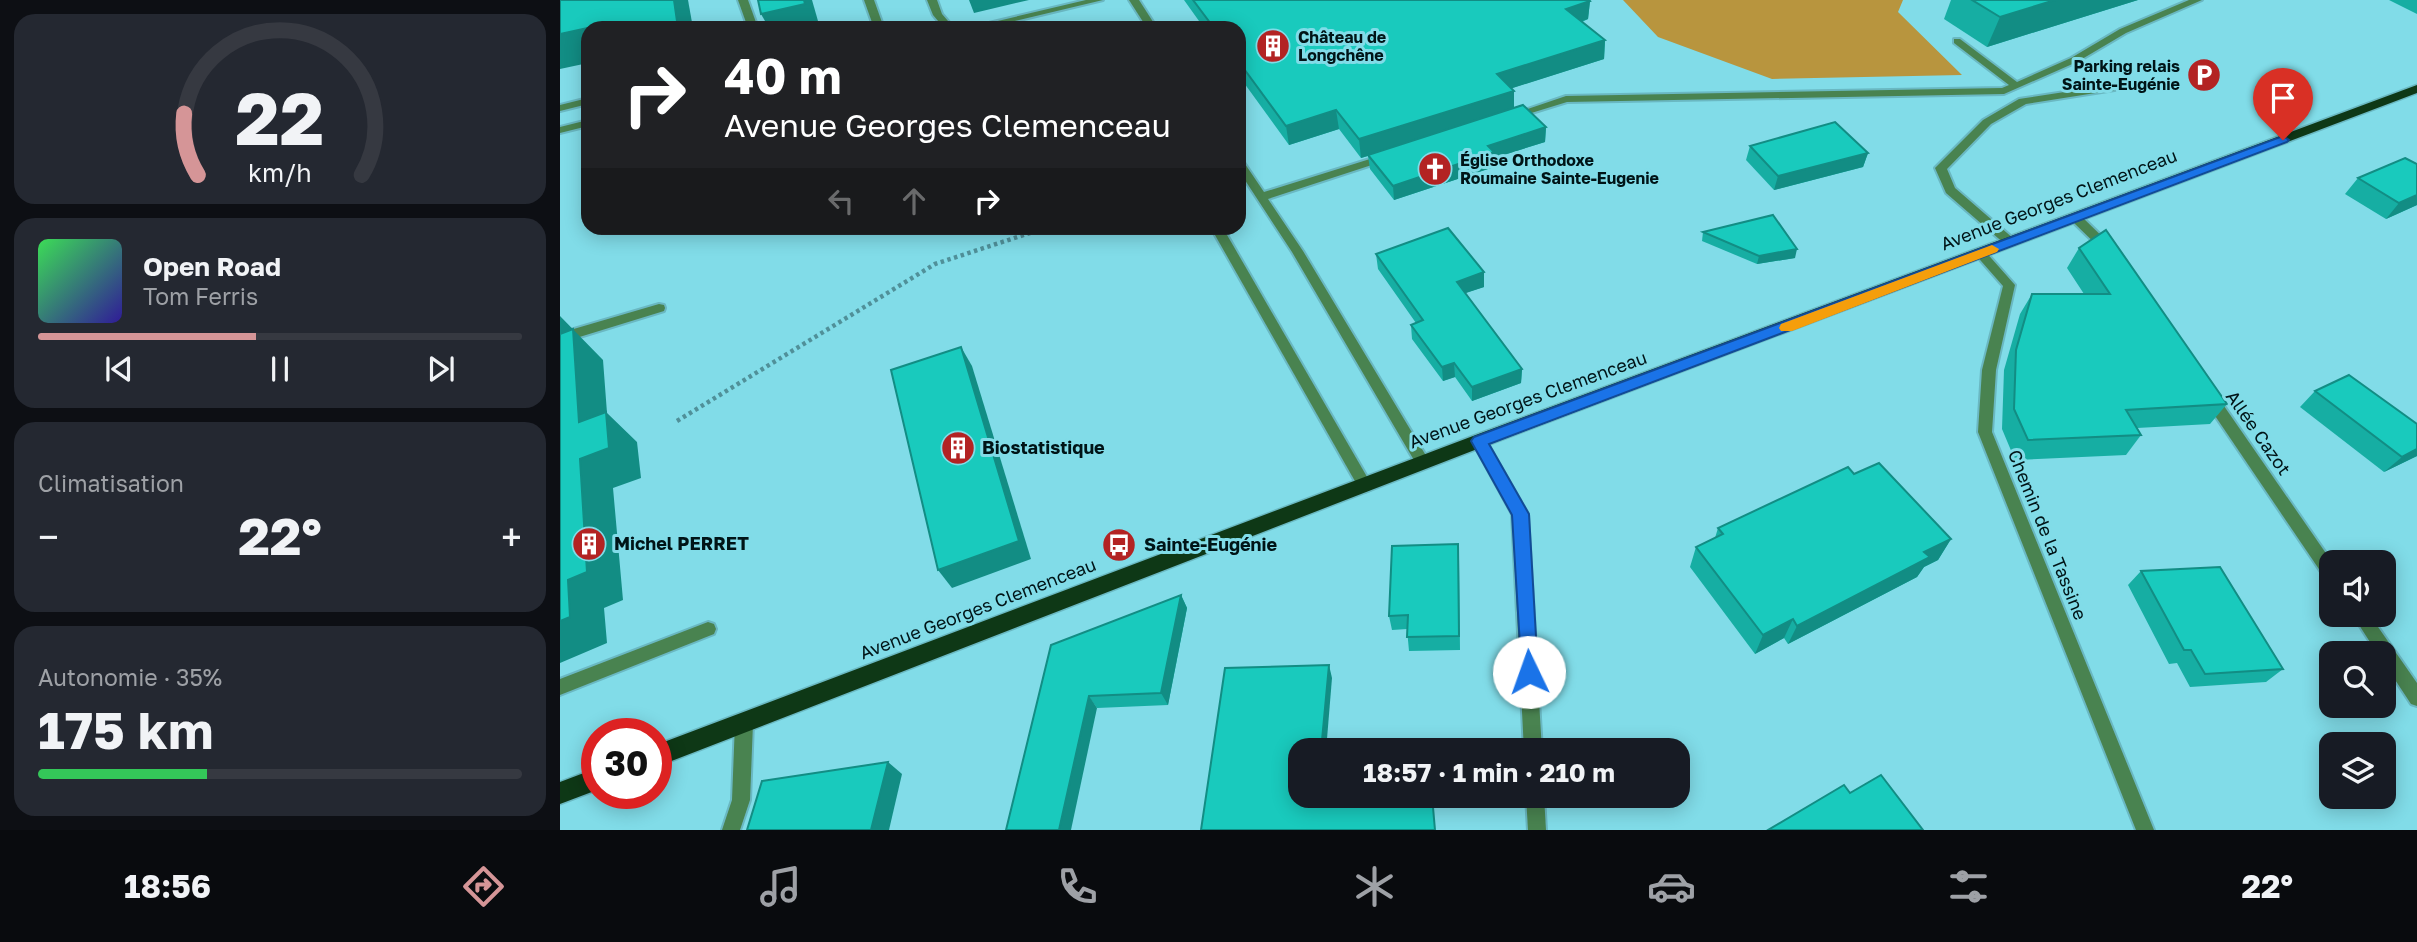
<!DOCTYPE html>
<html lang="fr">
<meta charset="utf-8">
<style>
:root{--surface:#171b24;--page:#242831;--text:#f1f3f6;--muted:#9ea1a6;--line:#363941;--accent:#d59597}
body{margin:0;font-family:"Golos Text",sans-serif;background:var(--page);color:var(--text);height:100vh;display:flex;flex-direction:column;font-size:26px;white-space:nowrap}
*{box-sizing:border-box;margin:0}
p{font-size:23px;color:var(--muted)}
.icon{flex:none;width:38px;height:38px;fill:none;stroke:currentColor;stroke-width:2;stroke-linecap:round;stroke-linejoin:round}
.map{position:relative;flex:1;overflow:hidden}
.panel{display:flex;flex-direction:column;gap:14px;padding:14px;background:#0d0f14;width:560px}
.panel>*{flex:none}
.top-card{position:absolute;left:21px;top:21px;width:665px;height:214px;border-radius:21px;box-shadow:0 4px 18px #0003;background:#202124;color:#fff;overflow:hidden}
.fabs{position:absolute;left:1759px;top:550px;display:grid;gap:14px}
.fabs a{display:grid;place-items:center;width:77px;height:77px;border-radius:14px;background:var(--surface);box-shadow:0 4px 18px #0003;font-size:35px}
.speed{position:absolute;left:21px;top:718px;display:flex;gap:14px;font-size:35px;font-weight:700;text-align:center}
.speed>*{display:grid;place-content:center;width:91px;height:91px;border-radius:50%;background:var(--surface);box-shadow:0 4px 18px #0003;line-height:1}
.speed .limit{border:10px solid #d22;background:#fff;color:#111}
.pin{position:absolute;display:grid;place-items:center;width:60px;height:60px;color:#fff;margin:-72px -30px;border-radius:50% 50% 50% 0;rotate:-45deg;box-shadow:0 0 7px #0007}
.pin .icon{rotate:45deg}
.me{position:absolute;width:77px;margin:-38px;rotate:357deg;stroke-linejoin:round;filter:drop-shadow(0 0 5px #0008)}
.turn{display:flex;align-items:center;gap:24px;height:147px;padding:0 28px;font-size:32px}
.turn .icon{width:91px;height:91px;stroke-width:2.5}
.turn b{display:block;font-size:49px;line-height:60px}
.lanes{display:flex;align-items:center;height:66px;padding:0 28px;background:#0003;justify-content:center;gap:35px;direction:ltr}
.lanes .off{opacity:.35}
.big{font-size:52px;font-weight:700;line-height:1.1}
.panel .card{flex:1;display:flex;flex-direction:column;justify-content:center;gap:10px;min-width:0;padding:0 24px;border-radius:21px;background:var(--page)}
.panel .dial{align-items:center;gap:0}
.dial svg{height:182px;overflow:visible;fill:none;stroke:var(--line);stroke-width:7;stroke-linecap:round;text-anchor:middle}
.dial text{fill:var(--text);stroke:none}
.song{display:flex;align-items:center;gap:21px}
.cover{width:84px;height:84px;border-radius:10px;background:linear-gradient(135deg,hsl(130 70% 55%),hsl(250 70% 35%))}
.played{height:7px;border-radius:4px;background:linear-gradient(90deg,var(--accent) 45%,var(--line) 45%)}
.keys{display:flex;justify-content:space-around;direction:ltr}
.heat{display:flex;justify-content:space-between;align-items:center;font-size:38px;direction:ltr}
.charge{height:10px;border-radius:5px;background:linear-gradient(90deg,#34c759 35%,var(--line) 0)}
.trip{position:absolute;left:728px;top:738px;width:402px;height:70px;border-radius:21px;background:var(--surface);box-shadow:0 4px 18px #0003;font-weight:700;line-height:70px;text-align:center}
.dock{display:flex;height:112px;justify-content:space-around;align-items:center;background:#090b0e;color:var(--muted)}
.dock .icon{width:49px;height:49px}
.dock .current{color:var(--accent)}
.dock b{font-size:32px;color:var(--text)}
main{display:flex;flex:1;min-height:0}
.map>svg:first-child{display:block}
.green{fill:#b8953e}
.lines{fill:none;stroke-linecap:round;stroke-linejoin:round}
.lane-casing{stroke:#6ab8c2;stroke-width:4}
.street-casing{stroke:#6ab8c2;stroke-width:4}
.primary-casing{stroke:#6ab8c2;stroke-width:3}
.path{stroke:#509099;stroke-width:4.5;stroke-dasharray:3.5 3.5;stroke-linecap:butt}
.lane{fill:#498350;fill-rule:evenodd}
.street{fill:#498350;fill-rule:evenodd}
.primary{fill:#0e3816;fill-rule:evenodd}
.wall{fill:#16aea3}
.shaded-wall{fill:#128d84}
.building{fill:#19cabd;stroke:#128d84;stroke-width:2}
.route{fill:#1a73e8;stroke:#114b97;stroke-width:2}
.slow{fill:#f59e0b}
.labels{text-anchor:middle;stroke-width:6;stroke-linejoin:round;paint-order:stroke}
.far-poi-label{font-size:16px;font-weight:bold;fill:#001417;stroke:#81dce8;text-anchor:start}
.street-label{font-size:18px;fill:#001417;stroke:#81dce8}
.poi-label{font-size:18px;font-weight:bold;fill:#001417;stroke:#81dce8;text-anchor:start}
</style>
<main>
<section class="panel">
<div class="card dial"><svg viewBox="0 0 100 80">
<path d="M14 69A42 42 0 1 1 86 69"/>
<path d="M14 69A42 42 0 0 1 8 42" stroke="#d59597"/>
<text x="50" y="56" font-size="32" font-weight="700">22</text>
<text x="50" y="72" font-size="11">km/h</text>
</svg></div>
<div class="card">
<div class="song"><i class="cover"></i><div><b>Open Road</b><p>Tom Ferris</p></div></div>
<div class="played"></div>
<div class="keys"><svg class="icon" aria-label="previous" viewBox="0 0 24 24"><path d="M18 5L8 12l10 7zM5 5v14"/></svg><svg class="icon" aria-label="pause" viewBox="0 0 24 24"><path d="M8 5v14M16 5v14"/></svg><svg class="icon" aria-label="next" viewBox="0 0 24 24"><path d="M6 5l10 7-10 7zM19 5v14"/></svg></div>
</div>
<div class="card"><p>Climatisation</p>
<div class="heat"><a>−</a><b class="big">22°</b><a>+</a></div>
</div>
<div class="card"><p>Autonomie · 35%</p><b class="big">175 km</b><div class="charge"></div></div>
</section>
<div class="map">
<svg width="1857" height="830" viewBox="0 0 1857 830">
<rect width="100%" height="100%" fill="#81dce8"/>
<!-- green -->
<path class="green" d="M1063 0H1343L1338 12 1402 75 1212 79 1098 37Z"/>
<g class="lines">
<!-- lane casing -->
<g class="lane-casing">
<g id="lane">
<path d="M178 0H188L198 28H188Z"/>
<path d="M304 0H314L324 28H314Z"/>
<path d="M367 0H377L382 14 394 28H384L373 15Z"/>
<path d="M526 0H543L426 28H408Z"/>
<path d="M569 0H579L597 28H587Z"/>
<path d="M1629 0H1642L1566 33 1517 62 1444 94 1007 102 952 119 947 116 1006 96 1442 88 1449 85 1394 43V39H1400L1457 82 1511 58 1560 29Z"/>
<path d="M1563 83 1568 86 1567 88 1466 104 1431 124 1387 169 1395 188 1454 239 1456 242 1454 245H1446L1386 193 1375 168 1423 120 1459 99Z"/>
<path d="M28 98V104L0 111V105Z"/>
<path d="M28 120V126L0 133V127Z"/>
<path d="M826 154 832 157 830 159 708 199 743 251 868 459 870 463 868 467H858L732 252 679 171V160L683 161 704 192Z"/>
<path d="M651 228H663L810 482 812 486 810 490 805 492 800 490Z"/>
<path d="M99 304 104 305 105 308 104 311 0 343V333Z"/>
<path d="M148 622 154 624 156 629 154 634 0 695V679Z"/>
</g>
</g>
<!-- street casing -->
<g class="street-casing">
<g id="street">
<path d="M1516 214 1520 215 1554 248 1556 251 1554 254H1546L1512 221V215Z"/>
<path d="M1420 249 1424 250 1455 285 1436 370 1432 432 1594 830H1576L1418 432 1422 370 1443 286 1414 253Z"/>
<path d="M1650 392 1655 393 1772 562 1771 580 1765 578 1645 401 1643 397 1645 393Z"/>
<path d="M919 435 924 437 968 514 982 751H964L952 514 912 441 914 437Z"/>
<path d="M1792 614H1809L1857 683V706L1851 704 1824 663V653H1817Z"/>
<path d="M184 715 190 717 193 723 190 800 180 830H162L172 800 175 723 178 717Z"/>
<path d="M966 796H984L986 830H968Z"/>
</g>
</g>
<!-- primary casing -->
<g class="primary-casing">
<g id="primary">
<path d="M1857 85V93L925 446 96 767V745L913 436Z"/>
<path d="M37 768V790L0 804V782Z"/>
</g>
</g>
<!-- path -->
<path class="path" d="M117 421 375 264 485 228"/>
<!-- lane -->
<use href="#lane" class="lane"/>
<!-- street -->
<use href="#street" class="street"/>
<!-- primary -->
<use href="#primary" class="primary"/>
</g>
<!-- wall -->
<g class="wall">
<path d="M624 0H1029L1030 1 1028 19 1022 22 1045 40 1044 59 952 88 954 108 986 127 985 142 934 158V167L834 200 810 169 808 156 801 158 779 129 729 145 679 76V28H644Z"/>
<path d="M1391 0H1578L1427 47 1384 19Z"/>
<path d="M1829 0H1857V14Z"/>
<path d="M1190 146 1308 153 1303 167 1214 190 1186 160Z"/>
<path d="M1857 164V205L1826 219 1785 194 1798 178Z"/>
<path d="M1143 232 1235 258 1197 264 1142 241Z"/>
<path d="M1519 248 1667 404 1650 424 1577 428 1581 435 1566 455 1455 460 1442 429 1444 370 1460 314 1472 294H1524L1507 268Z"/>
<path d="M816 254 924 287 905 293 962 369 961 383 912 401 895 377 883 381 852 339 851 325 856 323 818 269Z"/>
<path d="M1755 391 1857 424V456L1824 472 1740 407Z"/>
<path d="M1294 474 1391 539 1378 560 1364 567 1357 577 1228 644 1224 638 1195 654 1130 567 1136 547 1155 538 1158 528Z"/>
<path d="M899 559 900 650 849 651 847 629 832 630 829 616Z"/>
<path d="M1581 571 1723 669 1706 682 1630 687 1617 663 1609 664 1568 585Z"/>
<path d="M621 595 627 608 608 705 537 708 491 645Z"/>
</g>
<!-- shaded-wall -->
<g class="shaded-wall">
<path d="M114 0H128L133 28H118Z"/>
<path d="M244 0H252L260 28H209L201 14Z"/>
<path d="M409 0H469L414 13Z"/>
<path d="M1495 0H1578L1427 47 1440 17Z"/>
<path d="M1030 1 1028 19 1005 27 1006 9Z"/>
<path d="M46 24 49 28H29Z"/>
<path d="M28 28V63L0 69V34Z"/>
<path d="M1045 40 1044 59 937 93V74Z"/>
<path d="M954 91V110L801 158 799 139Z"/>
<path d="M776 110 779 129 729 145 726 126Z"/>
<path d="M986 127 985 142 934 158V167L834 200 833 186 928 146Z"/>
<path d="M1308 153 1303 167 1214 190 1218 176Z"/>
<path d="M1857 195V205L1826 219 1839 203Z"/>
<path d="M1237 249 1235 258 1197 264 1199 256Z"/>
<path d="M924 272V287L897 296V282Z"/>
<path d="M0 316 43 360 47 413 77 442 81 478 53 488 63 600 44 608 47 643 0 663V621L8 580 20 459 19 422 0 337Z"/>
<path d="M401 347 412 366 471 559 392 588 378 570Z"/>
<path d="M894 363 895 377 883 381 882 367Z"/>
<path d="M962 369 961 383 912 401V387Z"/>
<path d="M1857 449V456L1824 472 1842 457Z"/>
<path d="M1391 539 1378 560 1364 567 1357 577 1228 644 1237 626 1364 552Z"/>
<path d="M621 595 627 608 608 705 601 693Z"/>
<path d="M1233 619 1224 638 1195 654 1203 635Z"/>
<path d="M769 665 772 678 766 751H761Z"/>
<path d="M529 696 537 708 511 830H499Z"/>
<path d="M328 762 342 774 329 830H311Z"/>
</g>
<!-- building -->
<g class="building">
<path d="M0 0H114L118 28H46V24L0 34Z"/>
<path d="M198 0H244L245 4 201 14Z"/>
<path d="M633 0H1029L1030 1 1006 9 1045 40 937 74 954 91 799 139 776 110 726 126 679 62V28H654Z"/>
<path d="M1412 0H1495L1440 17Z"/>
<path d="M963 105 986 127 928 146 934 152 833 186 808 155Z"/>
<path d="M1275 122 1308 153 1218 176 1190 146Z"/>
<path d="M1845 158 1857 164V195L1839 203 1798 178Z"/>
<path d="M1213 215 1237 249 1199 256 1143 232Z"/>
<path d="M888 228 924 272 897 282 962 369 912 387 894 363 882 367 851 325 863 320 816 254Z"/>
<path d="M1546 230 1667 404 1566 410 1581 435 1468 440 1454 409 1456 350 1472 294H1550L1519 248Z"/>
<path d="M13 329 19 422 46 412 49 448 20 459 27 572 8 580 10 617 0 621V334Z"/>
<path d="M401 347 459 541 378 570 331 370Z"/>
<path d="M1789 375 1857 424V449L1842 457 1755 391Z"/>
<path d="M1319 463 1391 539 1364 552 1370 557 1237 626 1233 619 1203 635 1136 547 1163 534 1158 528 1288 467 1294 474Z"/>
<path d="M898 544 899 636 847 637 848 615 829 616 832 546Z"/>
<path d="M1660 567 1723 669 1645 674 1631 650H1624L1581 571Z"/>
<path d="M621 595 601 693 529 696 499 830H446L491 645Z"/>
<path d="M769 665 761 751H740V796H872L875 830H641L665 668Z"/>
<path d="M328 762 311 830H187L202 781Z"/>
<path d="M1321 775 1363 830H1208L1284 785 1290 793Z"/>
</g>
<!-- route -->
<path class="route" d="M1723 136 1729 140 1727 142 929 444 969 514 978 672 975 678 969 681 962 678 952 515 911 441 914 437Z"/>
<!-- slow -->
<path class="slow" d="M1432 245 1439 249 1437 252 1232 331H1221L1219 328 1221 324Z"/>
<!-- icons -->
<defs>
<g id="building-disc" transform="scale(1.75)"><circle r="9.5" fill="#b32323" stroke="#81dce8"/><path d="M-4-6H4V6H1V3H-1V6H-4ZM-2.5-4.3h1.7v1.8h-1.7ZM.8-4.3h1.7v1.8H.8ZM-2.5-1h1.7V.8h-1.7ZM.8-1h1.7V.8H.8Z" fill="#fff"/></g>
<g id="parking-disc" transform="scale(1.75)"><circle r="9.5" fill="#b32323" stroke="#81dce8"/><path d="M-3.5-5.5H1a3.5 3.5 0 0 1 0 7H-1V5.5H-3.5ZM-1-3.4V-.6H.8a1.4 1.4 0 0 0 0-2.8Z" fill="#fff"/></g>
<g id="church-disc" transform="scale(1.75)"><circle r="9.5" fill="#b32323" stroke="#81dce8"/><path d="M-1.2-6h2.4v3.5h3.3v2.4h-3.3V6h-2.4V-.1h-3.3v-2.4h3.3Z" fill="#fff"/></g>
<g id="bus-disc" transform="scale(1.75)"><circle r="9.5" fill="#b32323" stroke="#81dce8"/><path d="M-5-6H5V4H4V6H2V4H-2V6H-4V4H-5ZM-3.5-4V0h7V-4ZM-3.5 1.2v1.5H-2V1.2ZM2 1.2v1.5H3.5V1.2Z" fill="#fff"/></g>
</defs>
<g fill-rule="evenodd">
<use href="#building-disc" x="713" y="46"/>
<use href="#parking-disc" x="1644" y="75"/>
<use href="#church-disc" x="875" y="169"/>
<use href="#building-disc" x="398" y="448"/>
<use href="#building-disc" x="29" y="544"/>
<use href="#bus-disc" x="559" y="545"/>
</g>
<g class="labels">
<!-- far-poi labels -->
<g class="far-poi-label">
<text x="738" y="43">Château de<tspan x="738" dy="18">Longchêne</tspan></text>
<text x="1620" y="72" text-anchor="end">Parking relais<tspan x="1620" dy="18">Sainte-Eugénie</tspan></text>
<text x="900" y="166">Église Orthodoxe<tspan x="900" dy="18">Roumaine Sainte-Eugenie</tspan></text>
</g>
<!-- street labels -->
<g class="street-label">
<text transform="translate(1499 200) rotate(-21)" y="6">Avenue Georges Clemenceau</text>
<text transform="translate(968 400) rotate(-20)" y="6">Avenue Georges Clemenceau</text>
<text transform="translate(1698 433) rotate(55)" y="6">Allée Cazot</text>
<text transform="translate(1487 535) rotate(68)" y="6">Chemin de la Tassine</text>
<text transform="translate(418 609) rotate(-21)" y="6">Avenue Georges Clemenceau</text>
</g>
<!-- poi labels -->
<g class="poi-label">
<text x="422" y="454">Biostatistique</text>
<text x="54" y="550">Michel PERRET</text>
<text x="584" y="551">Sainte-Eugénie</text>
</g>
</g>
</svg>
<div class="fabs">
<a><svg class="icon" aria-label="sound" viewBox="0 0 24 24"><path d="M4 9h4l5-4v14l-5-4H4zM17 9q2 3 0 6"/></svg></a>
<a><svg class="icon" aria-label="search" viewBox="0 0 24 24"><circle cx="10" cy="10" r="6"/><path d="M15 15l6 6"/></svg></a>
<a><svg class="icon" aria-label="layers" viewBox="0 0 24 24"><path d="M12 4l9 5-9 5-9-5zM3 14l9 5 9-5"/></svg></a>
</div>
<div class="speed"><div class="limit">30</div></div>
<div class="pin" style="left:1723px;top:140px;background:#d93025"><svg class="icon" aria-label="arrive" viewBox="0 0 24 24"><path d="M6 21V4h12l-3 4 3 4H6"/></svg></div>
<svg class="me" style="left:969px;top:672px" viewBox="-20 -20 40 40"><circle r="19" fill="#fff"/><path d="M0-13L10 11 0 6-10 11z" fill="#1a73e8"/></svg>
<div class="trip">18:57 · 1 min · 210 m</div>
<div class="top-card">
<div class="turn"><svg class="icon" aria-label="right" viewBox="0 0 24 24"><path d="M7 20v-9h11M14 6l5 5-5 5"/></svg><div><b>40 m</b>Avenue Georges Clemenceau</div></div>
<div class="lanes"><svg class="icon off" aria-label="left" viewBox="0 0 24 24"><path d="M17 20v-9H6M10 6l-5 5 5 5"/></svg><svg class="icon off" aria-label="ahead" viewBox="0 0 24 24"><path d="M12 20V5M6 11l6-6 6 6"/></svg><svg class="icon" aria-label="right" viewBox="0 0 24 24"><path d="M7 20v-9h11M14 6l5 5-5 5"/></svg></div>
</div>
</div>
</main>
<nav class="dock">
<b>18:56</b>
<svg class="icon current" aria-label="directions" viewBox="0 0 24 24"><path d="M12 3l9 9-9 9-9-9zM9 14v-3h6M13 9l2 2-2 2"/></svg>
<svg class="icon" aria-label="music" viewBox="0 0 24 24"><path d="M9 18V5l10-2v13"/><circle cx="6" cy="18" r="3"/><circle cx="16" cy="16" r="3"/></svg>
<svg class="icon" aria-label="phone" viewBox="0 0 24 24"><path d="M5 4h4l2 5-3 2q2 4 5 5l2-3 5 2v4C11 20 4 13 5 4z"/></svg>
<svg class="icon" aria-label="climate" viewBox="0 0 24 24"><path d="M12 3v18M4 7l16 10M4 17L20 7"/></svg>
<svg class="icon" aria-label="car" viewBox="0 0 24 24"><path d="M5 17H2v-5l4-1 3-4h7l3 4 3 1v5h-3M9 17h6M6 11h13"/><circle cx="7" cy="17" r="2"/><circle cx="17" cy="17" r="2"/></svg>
<svg class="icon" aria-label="filters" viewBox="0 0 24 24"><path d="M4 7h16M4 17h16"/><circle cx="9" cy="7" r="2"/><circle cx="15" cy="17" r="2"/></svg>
<b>22°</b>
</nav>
